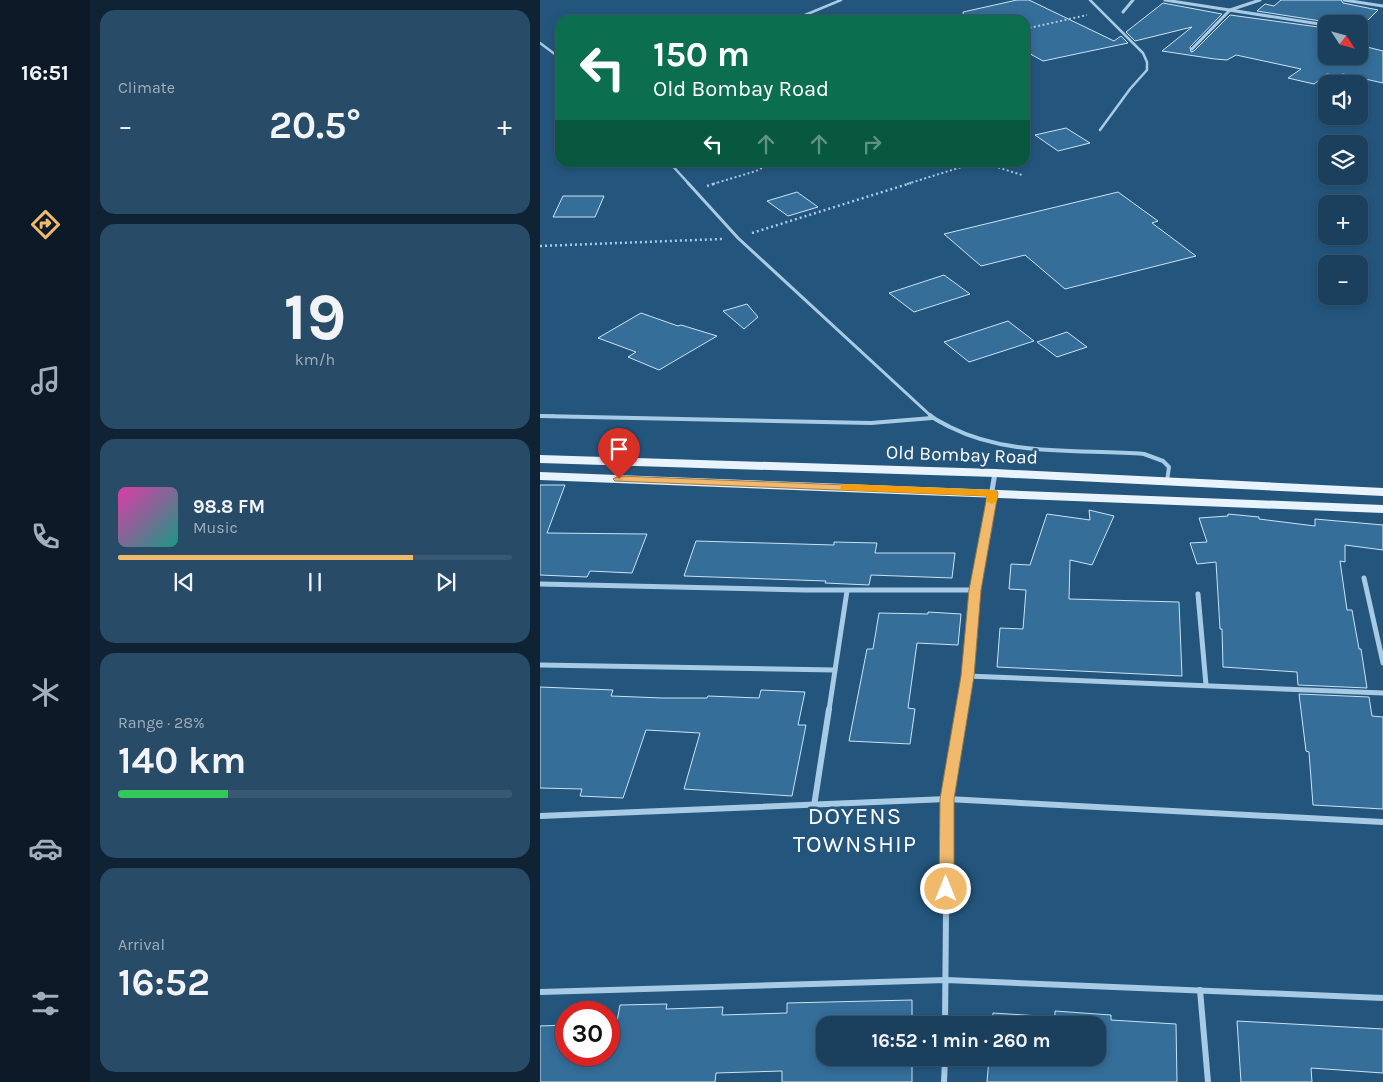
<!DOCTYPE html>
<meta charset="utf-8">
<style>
:root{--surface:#1b405e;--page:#284b67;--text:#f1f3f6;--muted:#a0afbc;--line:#395973;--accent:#f0b96c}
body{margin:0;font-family:Karla,sans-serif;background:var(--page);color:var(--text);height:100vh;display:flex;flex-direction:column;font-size:19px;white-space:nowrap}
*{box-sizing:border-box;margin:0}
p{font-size:16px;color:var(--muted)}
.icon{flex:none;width:28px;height:28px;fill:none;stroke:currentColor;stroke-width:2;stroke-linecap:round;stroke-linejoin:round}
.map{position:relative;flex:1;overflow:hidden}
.drawer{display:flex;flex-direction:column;gap:10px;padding:10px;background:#0f2334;width:450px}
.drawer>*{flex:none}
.top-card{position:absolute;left:15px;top:15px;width:475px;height:152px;border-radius:15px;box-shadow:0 2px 8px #0003,0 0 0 1px var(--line);background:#0b6e4f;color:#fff;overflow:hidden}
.needle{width:32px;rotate:126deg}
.buttons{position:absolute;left:778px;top:15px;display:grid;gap:10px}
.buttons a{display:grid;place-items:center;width:50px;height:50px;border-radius:10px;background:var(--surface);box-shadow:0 2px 8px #0003,0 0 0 1px var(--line);font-size:25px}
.speed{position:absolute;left:15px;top:1001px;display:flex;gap:10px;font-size:25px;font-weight:700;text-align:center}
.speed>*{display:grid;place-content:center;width:65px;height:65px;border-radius:50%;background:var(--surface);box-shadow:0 2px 8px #0003,0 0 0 1px var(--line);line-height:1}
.speed .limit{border:8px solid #d22;background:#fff;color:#111}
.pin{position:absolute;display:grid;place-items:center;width:42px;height:42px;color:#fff;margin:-51px -21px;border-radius:50% 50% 50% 0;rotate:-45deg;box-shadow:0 0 5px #0007}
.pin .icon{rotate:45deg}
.me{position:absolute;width:55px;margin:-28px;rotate:0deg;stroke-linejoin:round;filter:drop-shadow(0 0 4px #0008)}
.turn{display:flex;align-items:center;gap:18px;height:105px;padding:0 15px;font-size:22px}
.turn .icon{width:65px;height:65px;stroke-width:2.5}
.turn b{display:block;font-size:35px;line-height:42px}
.lanes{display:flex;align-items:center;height:48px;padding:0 15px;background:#0003;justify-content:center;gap:25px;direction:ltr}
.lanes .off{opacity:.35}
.big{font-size:38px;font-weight:700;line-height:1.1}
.drawer .card{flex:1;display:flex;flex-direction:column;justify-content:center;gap:8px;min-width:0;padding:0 18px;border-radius:15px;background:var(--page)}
.drawer .dial{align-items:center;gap:0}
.dial b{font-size:65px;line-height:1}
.song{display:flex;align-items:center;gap:15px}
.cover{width:60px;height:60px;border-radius:8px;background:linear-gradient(135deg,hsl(320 70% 55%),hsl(170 70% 35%))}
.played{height:5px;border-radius:2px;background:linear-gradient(90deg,var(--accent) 75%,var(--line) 75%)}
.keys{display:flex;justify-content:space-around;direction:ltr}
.heat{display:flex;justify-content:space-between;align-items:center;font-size:28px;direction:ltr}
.charge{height:8px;border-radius:4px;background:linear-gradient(90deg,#34c759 28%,var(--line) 0)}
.trip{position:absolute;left:276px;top:1016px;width:290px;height:50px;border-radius:15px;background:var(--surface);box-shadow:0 2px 8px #0003,0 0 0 1px var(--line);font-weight:700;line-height:50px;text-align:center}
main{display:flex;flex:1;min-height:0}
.tabs{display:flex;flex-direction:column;width:90px;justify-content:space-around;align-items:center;background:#0b1a26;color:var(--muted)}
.tabs .icon{width:35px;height:35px}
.tabs .active{color:var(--accent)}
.tabs b{font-size:22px;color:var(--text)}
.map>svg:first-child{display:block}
.building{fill:#346e99;stroke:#cbe3f4}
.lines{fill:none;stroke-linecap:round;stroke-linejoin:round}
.path-far1{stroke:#a8cbe5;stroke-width:2;stroke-dasharray:2 2.5;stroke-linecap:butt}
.path{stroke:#a8cbe5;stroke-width:2.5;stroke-dasharray:2 3;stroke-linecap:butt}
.service-far2{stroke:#a8cbe5;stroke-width:2.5}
.service-far1{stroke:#a8cbe5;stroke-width:3}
.service{stroke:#a8cbe5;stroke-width:4}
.minor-far2{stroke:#a8cbe5;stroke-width:3}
.minor-far1{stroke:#a8cbe5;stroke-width:5}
.minor{stroke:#a8cbe5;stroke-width:6}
.primary{fill:#e9f3fd;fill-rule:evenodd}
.route{fill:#f0b96c;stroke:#9c7846}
.slow{fill:#f59e0b}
.labels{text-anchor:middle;stroke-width:5;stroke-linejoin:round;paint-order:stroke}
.street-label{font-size:19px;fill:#fff;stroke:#24567d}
.near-neighbourhood-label{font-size:24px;letter-spacing:1px;fill:#fff;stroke:#24567d}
</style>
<main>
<nav class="tabs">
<b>16:51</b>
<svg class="icon active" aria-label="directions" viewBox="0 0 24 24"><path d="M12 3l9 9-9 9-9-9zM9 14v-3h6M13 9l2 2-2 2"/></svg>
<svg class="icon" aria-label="music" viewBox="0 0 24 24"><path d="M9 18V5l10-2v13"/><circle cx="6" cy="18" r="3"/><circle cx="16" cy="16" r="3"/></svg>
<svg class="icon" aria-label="phone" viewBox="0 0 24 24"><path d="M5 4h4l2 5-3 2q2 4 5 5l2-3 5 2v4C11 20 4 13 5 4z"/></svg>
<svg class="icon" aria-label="climate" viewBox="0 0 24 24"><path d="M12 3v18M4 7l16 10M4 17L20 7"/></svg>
<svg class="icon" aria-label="car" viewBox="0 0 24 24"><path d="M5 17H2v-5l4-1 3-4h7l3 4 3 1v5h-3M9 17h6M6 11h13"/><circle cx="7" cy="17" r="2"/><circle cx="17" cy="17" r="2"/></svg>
<svg class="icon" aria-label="filters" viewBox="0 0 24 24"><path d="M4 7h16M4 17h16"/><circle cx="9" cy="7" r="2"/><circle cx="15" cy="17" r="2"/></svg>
</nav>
<section class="drawer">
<div class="card"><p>Climate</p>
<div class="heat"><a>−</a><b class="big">20.5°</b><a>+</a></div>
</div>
<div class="card dial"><b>19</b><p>km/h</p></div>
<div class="card">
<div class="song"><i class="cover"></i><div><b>98.8 FM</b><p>Music</p></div></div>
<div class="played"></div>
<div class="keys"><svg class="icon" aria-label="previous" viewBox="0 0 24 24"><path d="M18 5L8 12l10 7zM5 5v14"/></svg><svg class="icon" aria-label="pause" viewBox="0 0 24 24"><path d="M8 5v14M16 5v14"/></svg><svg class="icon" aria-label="next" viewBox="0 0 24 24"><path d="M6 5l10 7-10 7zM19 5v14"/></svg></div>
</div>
<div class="card"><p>Range · 28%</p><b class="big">140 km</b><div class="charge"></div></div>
<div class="card"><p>Arrival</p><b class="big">16:52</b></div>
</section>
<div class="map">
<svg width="843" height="1082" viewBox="0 0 843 1082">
<rect width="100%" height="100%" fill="#24567d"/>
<!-- building -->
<g class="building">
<path d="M477 0H489L574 41 581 36 588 43 503 61 485 51V20H424L423 12Z"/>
<path d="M741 0H801L803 3 838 10 819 29V24H789L787 22 717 11 725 4 734 6Z"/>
<path d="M623 3 682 14 650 47 651 52 654 51 690 15 786 28V56H819V45L843 51V83L803 74 799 76 787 74 774 84 748 78 761 69 696 55 687 60 675 59 622 51 652 27 595 41 586 32Z"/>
<path d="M526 128 550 143 518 151 495 135Z"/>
<path d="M257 192 278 207 248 216 227 201Z"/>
<path d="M578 192 618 221 612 223 656 256 525 289 485 255 441 266 404 234Z"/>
<path d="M23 196H64L55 217H13Z"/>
<path d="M404 275 430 294 374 312 349 293Z"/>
<path d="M207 304 218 317 204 329 183 311Z"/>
<path d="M101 313 138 326 141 325 177 336 119 370 88 357 96 352 58 338Z"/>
<path d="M468 321 494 341 429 362 404 342Z"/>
<path d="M527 332 547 347 517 357 497 342Z"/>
<path d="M0 485H25L7 533 107 534 92 573 50 571 47 577 0 575Z"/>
<path d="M549 510 574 516 552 565 530 560 529 599 639 602 642 676 457 667 460 628 483 629 486 590 469 589 471 564 490 565 507 514 550 520Z"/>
<path d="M688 514 719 517V519L775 526V519L843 525V550L805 545V562L800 561 807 610H812L819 649H821L827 688 758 685 757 672 683 667 682 629H680L676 562 657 564 650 543 667 542 659 518 688 516Z"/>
<path d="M156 541 294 545V542L337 543 335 553H415L412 578 331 575 329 585 285 583 286 581 144 576Z"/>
<path d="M388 612 421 614 418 645 377 643 368 708 375 709 370 744 309 741 327 649H333L339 613 388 614Z"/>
<path d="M0 687 73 690 71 696 123 698H167L168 696 219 698 221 690 265 692 258 725H266L252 796 144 789 160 733 106 730 83 798 40 796 42 789 0 788Z"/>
<path d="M759 694 829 697 832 716 843 717V809L773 805 769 752 766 751Z"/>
<path d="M372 1000V1025H285V1058H372V1082H242V1071L176 1073 175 1082H0V1026L26 1025V1055H71L80 1005 127 1004 126 1009 183 1007 182 1015 247 1013V1003Z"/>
<path d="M515 1011 571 1015V1020L636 1024 637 1082H447L449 1058H558V1025H452L453 1013 515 1017Z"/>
<path d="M697 1021 843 1029V1073L771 1068 772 1082H701Z"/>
</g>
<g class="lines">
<!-- path-far1 -->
<g class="path-far1">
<path d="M485 29 547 15"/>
<path d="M173 184 216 171 234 162"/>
<path d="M367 184 428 165H450L482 175"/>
</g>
<!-- path -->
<g class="path">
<path d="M167 186 177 183"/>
<path d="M212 233 371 183"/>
<path d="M0 246 182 239"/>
</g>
<!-- service-far2 -->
<g class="service-far2">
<path d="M550 0 603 53 607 62V70L590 89 560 130"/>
<path d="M253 20 301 0"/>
<path d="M0 43 20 58"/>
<path d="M129 162 149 184"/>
</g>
<!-- service-far1 -->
<g class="service-far1">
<path d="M148 183 198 238 391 416"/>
<path d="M0 416H14"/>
</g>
<!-- service -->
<g class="service">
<path d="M390 415C395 420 403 423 410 427 469 457 539 449 604 454L623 461 629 467 627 481"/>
<path d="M0 416 331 423 392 418"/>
</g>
<!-- minor-far2 -->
<g class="minor-far2">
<path d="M625 0 786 25"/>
<path d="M804 0 843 6"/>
<path d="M583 12 593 0"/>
<path d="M652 49 690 10 720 0"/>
</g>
<!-- minor-far1 -->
<g class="minor-far1">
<path d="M824 578 843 663"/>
<path d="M0 584 264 590H435"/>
<path d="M658 594 666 685"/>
<path d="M0 665 295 670"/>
<path d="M427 676 843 693"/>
<path d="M289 710 307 591"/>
<path d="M421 710 427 676 435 590 455 473"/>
</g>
<!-- minor -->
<g class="minor">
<path d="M274 806 289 709"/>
<path d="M0 816 407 799 843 822"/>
<path d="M660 990 668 1082"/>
<path d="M0 992 406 980 843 998"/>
<path d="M405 1025 407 799 422 709"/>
<path d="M404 1082 405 1058"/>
</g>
<!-- primary -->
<g class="primary">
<path d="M0 455 455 469 843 488V496L455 477 0 463Z"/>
<path d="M0 472 843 505V513L0 480Z"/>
</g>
</g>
<!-- route -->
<path class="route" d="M79 476 457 491 458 493 441 590 434 676 414 799V889L412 893 406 895 401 893 399 889 400 799 421 676 429 590 447 496 75 481 73 479Z"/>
<!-- slow -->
<path class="slow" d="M306 484 453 490 458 493 457 501 452 504 446 501 447 496 302 490 300 488 302 485Z"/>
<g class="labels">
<!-- street labels -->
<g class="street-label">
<text transform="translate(422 454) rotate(2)" y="7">Old Bombay Road</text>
</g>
<!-- near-neighbourhood labels -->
<g class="near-neighbourhood-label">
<text x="315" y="824">DOYENS<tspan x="315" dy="28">TOWNSHIP</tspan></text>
</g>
</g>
</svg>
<div class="buttons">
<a><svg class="needle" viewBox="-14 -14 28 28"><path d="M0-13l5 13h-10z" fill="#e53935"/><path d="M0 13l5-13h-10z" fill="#a0afbc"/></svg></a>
<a><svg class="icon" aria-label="sound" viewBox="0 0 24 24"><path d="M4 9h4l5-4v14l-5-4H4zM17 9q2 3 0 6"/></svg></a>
<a><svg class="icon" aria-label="layers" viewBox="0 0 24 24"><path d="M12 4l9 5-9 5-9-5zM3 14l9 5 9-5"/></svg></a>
<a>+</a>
<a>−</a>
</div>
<div class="speed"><div class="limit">30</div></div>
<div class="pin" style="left:79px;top:479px;background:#d93025"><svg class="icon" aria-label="arrive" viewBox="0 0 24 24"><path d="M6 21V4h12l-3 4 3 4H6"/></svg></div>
<svg class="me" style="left:406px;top:889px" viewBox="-20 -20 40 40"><circle r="17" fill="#f0b96c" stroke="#fff" stroke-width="3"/><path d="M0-11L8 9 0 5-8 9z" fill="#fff"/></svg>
<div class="trip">16:52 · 1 min · 260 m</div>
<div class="top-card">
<div class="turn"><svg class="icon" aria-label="left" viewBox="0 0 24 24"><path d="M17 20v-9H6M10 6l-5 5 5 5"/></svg><div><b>150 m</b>Old Bombay Road</div></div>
<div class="lanes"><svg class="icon" aria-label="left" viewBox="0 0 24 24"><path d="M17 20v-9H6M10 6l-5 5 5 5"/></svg><svg class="icon off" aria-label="ahead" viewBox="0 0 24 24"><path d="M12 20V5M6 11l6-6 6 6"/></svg><svg class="icon off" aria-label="ahead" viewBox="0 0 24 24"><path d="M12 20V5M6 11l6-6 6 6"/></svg><svg class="icon off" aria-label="right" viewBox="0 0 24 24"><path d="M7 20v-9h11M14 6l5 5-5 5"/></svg></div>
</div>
</div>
</main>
